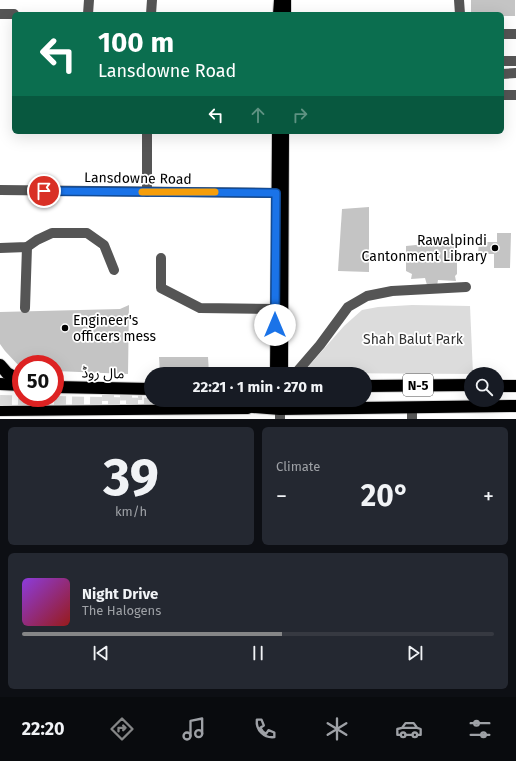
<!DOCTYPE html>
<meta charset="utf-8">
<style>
:root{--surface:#171b24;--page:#242831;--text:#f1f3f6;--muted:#9ea1a6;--line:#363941;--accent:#858687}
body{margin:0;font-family:"Fira Sans","Noto Sans Arabic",sans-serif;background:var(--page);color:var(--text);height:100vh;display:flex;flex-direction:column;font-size:15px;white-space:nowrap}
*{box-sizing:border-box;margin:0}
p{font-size:13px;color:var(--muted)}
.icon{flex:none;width:22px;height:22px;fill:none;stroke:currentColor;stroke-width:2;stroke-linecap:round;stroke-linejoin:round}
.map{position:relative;height:419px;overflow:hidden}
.panel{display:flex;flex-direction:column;gap:8px;padding:8px;background:#0d0f14;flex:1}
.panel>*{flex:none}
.top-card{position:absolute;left:12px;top:12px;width:492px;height:122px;border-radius:6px;box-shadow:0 4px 16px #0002;background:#0b6e4f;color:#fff;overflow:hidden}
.fabs{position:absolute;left:464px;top:367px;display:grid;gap:8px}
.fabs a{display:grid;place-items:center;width:40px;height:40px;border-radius:50%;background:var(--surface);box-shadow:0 4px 16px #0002;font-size:20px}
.speed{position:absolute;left:12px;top:355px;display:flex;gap:8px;font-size:20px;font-weight:700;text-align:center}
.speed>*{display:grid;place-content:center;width:52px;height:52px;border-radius:50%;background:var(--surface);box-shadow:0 4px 16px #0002;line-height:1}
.speed .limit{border:6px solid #d22;background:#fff;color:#111}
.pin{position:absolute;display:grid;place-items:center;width:34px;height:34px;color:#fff;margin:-17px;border:2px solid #fff;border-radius:50%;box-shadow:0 1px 4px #0007}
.me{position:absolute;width:44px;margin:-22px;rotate:0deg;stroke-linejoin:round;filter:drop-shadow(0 0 3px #0008)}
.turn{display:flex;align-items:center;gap:14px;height:84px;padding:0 20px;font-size:18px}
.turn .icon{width:52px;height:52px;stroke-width:2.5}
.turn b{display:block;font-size:28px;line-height:34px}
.lanes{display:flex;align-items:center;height:38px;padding:0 20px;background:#0003;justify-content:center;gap:20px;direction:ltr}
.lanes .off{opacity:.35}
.big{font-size:30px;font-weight:700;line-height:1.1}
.panel .widget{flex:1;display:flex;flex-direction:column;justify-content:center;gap:6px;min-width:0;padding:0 14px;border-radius:6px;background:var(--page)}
.panel .dial{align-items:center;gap:0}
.dial b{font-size:52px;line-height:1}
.song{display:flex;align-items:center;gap:12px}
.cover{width:48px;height:48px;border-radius:6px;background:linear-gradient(135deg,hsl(270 70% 55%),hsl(0 70% 35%))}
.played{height:4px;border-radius:2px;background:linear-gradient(90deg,var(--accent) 55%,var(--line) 55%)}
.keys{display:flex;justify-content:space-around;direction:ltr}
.heat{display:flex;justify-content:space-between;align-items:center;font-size:22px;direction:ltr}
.panel .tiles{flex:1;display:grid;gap:8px;grid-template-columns:1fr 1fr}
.widget:last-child{grid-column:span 2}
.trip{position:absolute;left:144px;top:367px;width:228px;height:40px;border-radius:20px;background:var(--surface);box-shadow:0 4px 16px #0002;font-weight:700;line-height:40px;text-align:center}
.menu{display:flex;height:64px;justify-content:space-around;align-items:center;background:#090b0e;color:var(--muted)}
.menu .icon{width:28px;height:28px}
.menu .current{color:var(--accent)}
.menu b{font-size:18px;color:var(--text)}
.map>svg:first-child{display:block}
.green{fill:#dcdcdc}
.building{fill:#c4c4c4}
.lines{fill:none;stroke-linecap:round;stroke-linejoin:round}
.highway-tunnel{stroke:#d9d9d9;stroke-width:12;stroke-dasharray:12 6;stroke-linecap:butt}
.major-casing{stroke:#dbdbdb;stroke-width:12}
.highway-casing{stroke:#dbdbdb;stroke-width:14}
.minor{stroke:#555;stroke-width:10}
.major{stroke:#000;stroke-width:10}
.highway{stroke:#000;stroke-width:12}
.route-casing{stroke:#114b97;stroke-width:10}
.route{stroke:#1a73e8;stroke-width:7}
.slow{stroke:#f59e0b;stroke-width:7}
.poi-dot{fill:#000;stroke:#fff;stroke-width:1.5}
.labels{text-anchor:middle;stroke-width:3.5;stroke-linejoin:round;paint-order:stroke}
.shield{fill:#fff;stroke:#4c4c4c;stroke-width:1}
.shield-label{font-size:13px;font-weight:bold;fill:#000}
.street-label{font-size:14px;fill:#000;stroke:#fff}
.poi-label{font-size:14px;fill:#000;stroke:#fff;text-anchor:end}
.park-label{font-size:14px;fill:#333;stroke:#fff}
</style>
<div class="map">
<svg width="516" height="419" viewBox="0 0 516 419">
<rect width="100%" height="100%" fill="#fff"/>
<!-- green -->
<path class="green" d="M412 305 470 306 473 374 314 373 307 368 344 326 362 310 378 307Z"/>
<!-- building -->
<g class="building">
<path d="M471 0H515V16H502V14H471Z"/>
<path d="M369 207V272L338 271 342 209Z"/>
<path d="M497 233H511L510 268H494V254H478L479 242H497Z"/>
<path d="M455 241 457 260V274L455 276 456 281 438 280 437 286 427 285 425 278 411 279 412 274 406 271V246Z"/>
<path d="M129 305 128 374 55 371V364H21V368L5 351 0 344V312L120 309Z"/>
<path d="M159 357H208L209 374H160Z"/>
</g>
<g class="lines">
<!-- highway-tunnel -->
<g class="highway-tunnel">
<path d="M102 395 142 394"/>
<path d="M0 401 204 405"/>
</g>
<!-- major casing -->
<g class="major-casing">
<g id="major">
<path d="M278 14 279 0"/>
<path d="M286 14V0"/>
<path d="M275 374 277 132"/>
<path d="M283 374 284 132"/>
<path d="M0 411 248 409"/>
</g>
</g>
<!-- highway casing -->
<g class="highway-casing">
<g id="highway">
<path d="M0 365 7 373 21 381"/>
<path d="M0 384 21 385"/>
<path d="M365 386 471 385"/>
<path d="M497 386H516"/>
<path d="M55 387 151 389"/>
<path d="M241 406 280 409 516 406"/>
</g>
</g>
<!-- minor -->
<g class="minor">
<path d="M459 0 460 14"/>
<path d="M0 14H14"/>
<path d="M88 14 89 0"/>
<path d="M151 14 152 0"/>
<path d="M502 34H516"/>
<path d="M502 61H516"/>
<path d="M502 74 516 73"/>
<path d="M502 95H516"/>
<path d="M0 190 276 193"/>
<path d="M147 192V132"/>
<path d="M0 248 27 247 37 240 52 233H87L104 245 114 270"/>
<path d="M161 258V288L200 308 275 309"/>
<path d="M25 308 27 247"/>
<path d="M295 374 320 345 348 307 367 296 392 291 466 287"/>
<path d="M412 407V419"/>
<path d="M280 419V409"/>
</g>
<!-- major -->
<use href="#major" class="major"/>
<!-- highway -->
<use href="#highway" class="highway"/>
</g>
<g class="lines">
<!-- route casing -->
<g class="route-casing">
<path id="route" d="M44 191 276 193 275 325"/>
</g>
<!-- route -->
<use href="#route" class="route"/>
<!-- slow -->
<path class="slow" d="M142 192H215"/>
</g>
<!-- markers -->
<g class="poi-dot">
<circle cx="495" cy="248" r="4"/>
<circle cx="65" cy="328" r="4"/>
</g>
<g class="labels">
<!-- shield labels -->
<rect class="shield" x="403" y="374" width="30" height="22" rx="3"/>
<g class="shield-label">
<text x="418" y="390">N-5</text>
</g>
<!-- street labels -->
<g class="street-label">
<text transform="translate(138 178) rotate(1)" y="5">Lansdowne Road</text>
<text transform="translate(103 373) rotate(1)" y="5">مال روڈ</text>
</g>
<!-- poi labels -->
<g class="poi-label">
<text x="487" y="245">Rawalpindi<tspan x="487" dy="16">Cantonment Library</tspan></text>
<text x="73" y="325" text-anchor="start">Engineer's<tspan x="73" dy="16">officers mess</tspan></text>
</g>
<!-- park labels -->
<g class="park-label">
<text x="413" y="344">Shah Balut Park</text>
</g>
</g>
</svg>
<div class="fabs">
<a><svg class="icon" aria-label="search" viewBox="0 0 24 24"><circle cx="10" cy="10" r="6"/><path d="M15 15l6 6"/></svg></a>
</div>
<div class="speed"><div class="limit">50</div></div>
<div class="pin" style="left:44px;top:191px;background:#d93025"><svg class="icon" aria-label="arrive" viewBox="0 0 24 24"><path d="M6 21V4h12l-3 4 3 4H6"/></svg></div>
<svg class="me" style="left:275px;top:325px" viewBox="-20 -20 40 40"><circle r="19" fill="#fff"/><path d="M0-13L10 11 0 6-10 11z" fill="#1a73e8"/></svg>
<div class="trip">22:21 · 1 min · 270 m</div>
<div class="top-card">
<div class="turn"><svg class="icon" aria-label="left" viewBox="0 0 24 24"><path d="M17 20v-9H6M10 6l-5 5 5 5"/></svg><div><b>100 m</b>Lansdowne Road</div></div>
<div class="lanes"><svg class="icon" aria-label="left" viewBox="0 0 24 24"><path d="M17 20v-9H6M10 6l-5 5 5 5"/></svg><svg class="icon off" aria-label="ahead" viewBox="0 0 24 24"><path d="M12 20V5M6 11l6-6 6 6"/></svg><svg class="icon off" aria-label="right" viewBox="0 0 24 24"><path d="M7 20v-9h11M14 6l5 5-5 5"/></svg></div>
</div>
</div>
<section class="panel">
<div class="tiles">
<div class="widget dial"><b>39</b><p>km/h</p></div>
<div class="widget"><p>Climate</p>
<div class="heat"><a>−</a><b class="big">20°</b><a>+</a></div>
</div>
<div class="widget">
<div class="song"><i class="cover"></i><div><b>Night Drive</b><p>The Halogens</p></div></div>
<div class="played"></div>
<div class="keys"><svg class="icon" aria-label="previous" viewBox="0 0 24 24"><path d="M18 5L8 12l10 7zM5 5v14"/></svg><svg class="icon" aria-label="pause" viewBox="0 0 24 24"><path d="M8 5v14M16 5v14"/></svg><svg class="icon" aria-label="next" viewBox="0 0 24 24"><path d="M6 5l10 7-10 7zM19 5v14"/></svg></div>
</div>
</div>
</section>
<nav class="menu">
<b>22:20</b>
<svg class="icon current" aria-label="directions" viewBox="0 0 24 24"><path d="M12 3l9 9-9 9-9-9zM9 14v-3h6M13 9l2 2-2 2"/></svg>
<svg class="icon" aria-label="music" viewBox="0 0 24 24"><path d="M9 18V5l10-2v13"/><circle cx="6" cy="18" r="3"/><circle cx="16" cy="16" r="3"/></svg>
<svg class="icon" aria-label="phone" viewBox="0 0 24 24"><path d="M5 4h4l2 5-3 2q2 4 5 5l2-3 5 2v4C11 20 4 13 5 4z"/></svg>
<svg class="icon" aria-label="climate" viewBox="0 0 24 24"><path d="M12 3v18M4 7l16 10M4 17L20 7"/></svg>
<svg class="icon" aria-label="car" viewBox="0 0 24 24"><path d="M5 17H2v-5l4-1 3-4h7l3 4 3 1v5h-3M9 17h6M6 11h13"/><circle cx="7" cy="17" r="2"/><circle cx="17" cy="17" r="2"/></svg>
<svg class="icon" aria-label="filters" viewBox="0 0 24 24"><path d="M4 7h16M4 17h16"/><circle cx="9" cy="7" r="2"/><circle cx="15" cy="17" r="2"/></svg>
</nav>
